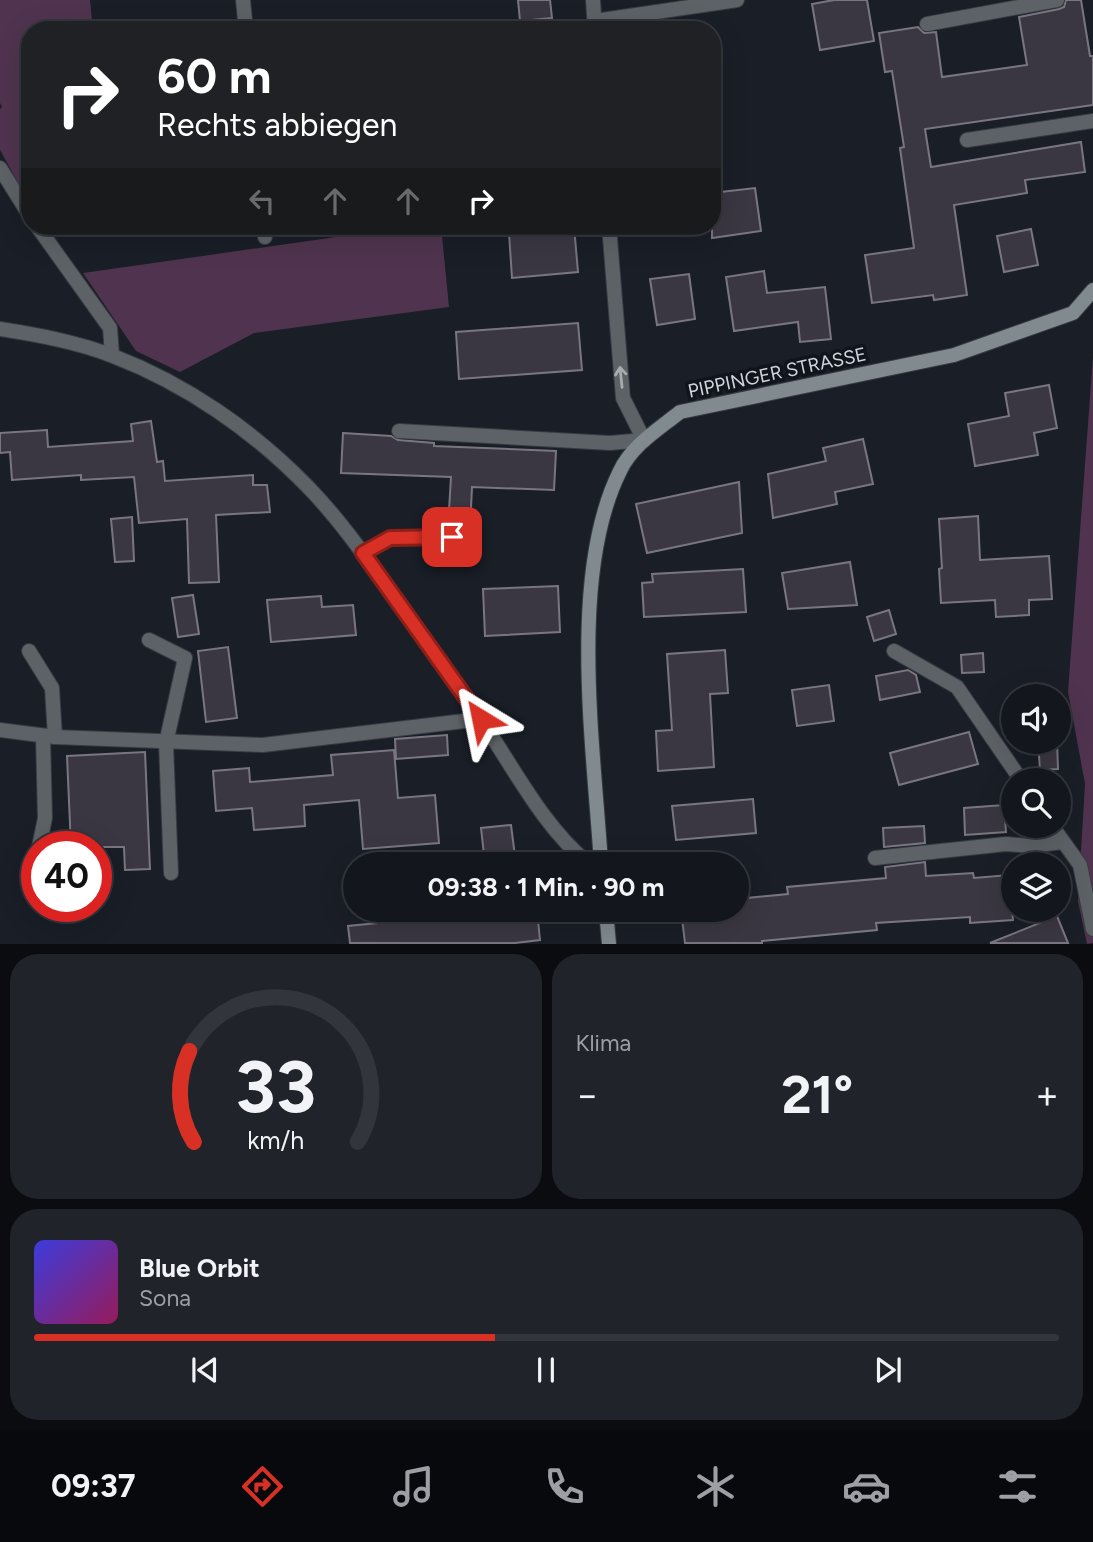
<!DOCTYPE html>
<html lang="de">
<meta charset="utf-8">
<style>
:root{--surface:#13161d;--page:#20232a;--text:#f1f3f6;--muted:#9d9fa4;--line:#32353b;--accent:#d93025}
body{margin:0;font-family:Figtree,sans-serif;background:var(--page);color:var(--text);height:100vh;display:flex;flex-direction:column;font-size:26px;white-space:nowrap}
*{box-sizing:border-box;margin:0}
p{font-size:23px;color:var(--muted)}
.icon{flex:none;width:38px;height:38px;fill:none;stroke:currentColor;stroke-width:2;stroke-linecap:round;stroke-linejoin:round}
.map{position:relative;height:944px;overflow:hidden}
.sheet{display:flex;flex-direction:column;gap:10px;padding:10px;background:#0a0c10;flex:1}
.sheet>*{flex:none}
.banner{position:absolute;left:21px;top:21px;width:700px;height:214px;border-radius:28px;box-shadow:0 7px 28px #0002,0 0 0 2px var(--line);background:#202124;color:#fff;overflow:hidden}
.fabs{position:absolute;left:1001px;top:684px;display:grid;gap:14px}
.fabs a{display:grid;place-items:center;width:70px;height:70px;border-radius:50%;background:var(--surface);box-shadow:0 7px 28px #0002,0 0 0 2px var(--line);font-size:35px}
.speed{position:absolute;left:21px;top:831px;display:flex;gap:14px;font-size:35px;font-weight:700;text-align:center}
.speed>*{display:grid;place-content:center;width:91px;height:91px;border-radius:50%;background:var(--surface);box-shadow:0 7px 28px #0002,0 0 0 2px var(--line);line-height:1}
.speed .limit{border:10px solid #d22;background:#fff;color:#111}
.pin{position:absolute;display:grid;place-items:center;width:60px;height:60px;color:#fff;margin:-30px;border-radius:14px;box-shadow:0 4px 10px #0006}
.me{position:absolute;width:77px;margin:-38px;rotate:325deg;stroke-linejoin:round;filter:drop-shadow(0 0 5px #0008)}
.turn{display:flex;align-items:center;gap:24px;height:147px;padding:0 21px;font-size:32px}
.turn .icon{width:91px;height:91px;stroke-width:2.5}
.turn b{display:block;font-size:49px;line-height:60px}
.lanes{display:flex;align-items:center;height:66px;padding:0 21px;background:#0003;justify-content:center;gap:35px;direction:ltr}
.lanes .off{opacity:.35}
.big{font-size:52px;font-weight:700;line-height:1.1}
.sheet .tile{flex:1;display:flex;flex-direction:column;justify-content:center;gap:10px;min-width:0;padding:0 24px;border-radius:28px;background:var(--page)}
.sheet .dial{align-items:center;gap:0}
.dial svg{height:182px;overflow:visible;fill:none;stroke:var(--line);stroke-width:7;stroke-linecap:round;text-anchor:middle}
.dial text{fill:var(--text);stroke:none}
.song{display:flex;align-items:center;gap:21px}
.cover{width:84px;height:84px;border-radius:10px;background:linear-gradient(135deg,hsl(240 70% 55%),hsl(330 70% 35%))}
.played{height:7px;border-radius:4px;background:linear-gradient(90deg,var(--accent) 45%,var(--line) 45%)}
.keys{display:flex;justify-content:space-around;direction:ltr}
.heat{display:flex;justify-content:space-between;align-items:center;font-size:38px;direction:ltr}
.sheet .tiles{flex:1;display:grid;gap:10px;grid-template-columns:1fr 1fr}
.tile:last-child{grid-column:span 2}
.trip{position:absolute;left:343px;top:852px;width:406px;height:70px;border-radius:35px;background:var(--surface);box-shadow:0 7px 28px #0002,0 0 0 2px var(--line);font-weight:700;line-height:70px;text-align:center}
.menu{display:flex;height:112px;justify-content:space-around;align-items:center;background:#08090c;color:var(--muted)}
.menu .icon{width:49px;height:49px}
.menu .selected{color:var(--accent)}
.menu b{font-size:32px;color:var(--text)}
.map>svg:first-child{display:block}
.green{fill:#50344f}
.building{fill:#3a3742;stroke:#797682;stroke-width:2}
.lines{fill:none;stroke-linecap:round;stroke-linejoin:round}
.service-casing{stroke:#363b44;stroke-width:16}
.minor-casing{stroke:#363b44;stroke-width:16}
.tertiary-casing{stroke:#363b44;stroke-width:16}
.secondary-casing{stroke:#363b44;stroke-width:16}
.service{stroke:#5d6266;stroke-width:14}
.minor{stroke:#5d6266;stroke-width:14}
.tertiary{stroke:#5d6266;stroke-width:14}
.secondary{stroke:#818a8f;stroke-width:14}
.oneway{stroke:#a8acb1}
.route-casing{stroke:#8d1f18;stroke-width:18}
.route{stroke:#d93025;stroke-width:12}
.labels{text-anchor:middle;stroke-width:7;stroke-linejoin:round;paint-order:stroke}
.street-label{font-size:19px;fill:#d1d4da;stroke:#10151d}
</style>
<div class="map">
<svg width="1093" height="944" viewBox="0 0 1093 944">
<rect width="100%" height="100%" fill="#191e27"/>
<!-- green -->
<g class="green">
<path d="M0 0H90L93 30H30V184L20 186 0 150V109L2 107 0 103Z"/>
<path d="M413 226H441L449 307 254 333 180 372 136 351 83 273Z"/>
<path d="M1093 357V943L1087 944 1078 901 1085 784 1068 692Z"/>
</g>
<!-- building -->
<g class="building">
<path d="M518 0H550L552 18 520 21Z"/>
<path d="M834 0H867L874 41 820 50 812 4Z"/>
<path d="M1066 0H1081L1090 56H1093V105L925 129 931 167 1081 142 1085 172 1025 180 1027 193 954 205 967 295 934 300 933 295 872 303 865 255 914 248 900 148 904 147 892 71 885 72 879 33 918 27 924 33 936 32 942 77 1027 65 1019 17 1059 9 1064 7Z"/>
<path d="M755 188 761 231 712 238V193Z"/>
<path d="M532 226H574L578 272 512 278 509 233 532 231Z"/>
<path d="M1031 229 1038 265 1004 272 997 236Z"/>
<path d="M764 271 767 293 825 287 831 339 800 342 798 322 734 331 726 277Z"/>
<path d="M689 274 695 319 657 325 650 279Z"/>
<path d="M578 323 582 370 459 379 456 332Z"/>
<path d="M1049 385 1057 428 1034 433 1038 455 975 466 968 424 1009 416 1005 393Z"/>
<path d="M151 421 157 462 163 461 165 481 253 475V485H267L270 512 216 515 219 582 189 583 187 519 139 523 134 477 81 480V475L12 480 10 452 0 453V433L47 430 48 447 133 441 131 424Z"/>
<path d="M343 433 391 436 398 440 434 443V446L556 451 554 490 472 487 470 529 448 527 451 477 341 473Z"/>
<path d="M863 439 873 484 835 492 837 504 773 518 768 474 826 461 823 448Z"/>
<path d="M739 482 742 533 647 553 636 504Z"/>
<path d="M978 516 980 560 1049 556 1052 599 1029 600V615L996 617 995 600 941 603 939 569 942 568 939 519Z"/>
<path d="M132 517 134 561 115 562 111 519Z"/>
<path d="M850 562 857 605 788 609 782 573Z"/>
<path d="M743 569 746 612 644 617 642 583 653 582 652 574Z"/>
<path d="M558 586 560 632 485 636 483 589Z"/>
<path d="M193 595 199 634 178 637 172 598Z"/>
<path d="M321 596 322 607 353 605 356 635 271 642 267 600Z"/>
<path d="M889 610 896 634 874 641 867 617Z"/>
<path d="M228 647 237 718 206 722 198 651Z"/>
<path d="M725 650 728 693 710 694 714 767 658 771 656 731 672 730 667 654Z"/>
<path d="M983 653 984 672 962 673 961 655Z"/>
<path d="M908 670 916 675 920 692 880 700 876 676Z"/>
<path d="M829 685 834 721 797 726 792 690Z"/>
<path d="M969 732 978 764 899 785 890 753Z"/>
<path d="M447 735 448 755 396 759 395 739Z"/>
<path d="M1038 742H1057L1058 769 1040 770Z"/>
<path d="M394 750 398 798 435 795 439 843 363 849 359 800 304 805 305 826 254 830 252 808 216 811 213 771 249 768 250 782 333 775 331 755Z"/>
<path d="M145 752 150 869 125 870 124 847H71L67 756Z"/>
<path d="M753 799 756 833 676 840 672 806Z"/>
<path d="M1004 805 1006 832 965 835 964 808Z"/>
<path d="M511 825 516 864H485L481 828Z"/>
<path d="M924 826 925 843 884 847 883 828Z"/>
<path d="M925 862 926 876 973 873 974 878 1009 875 1013 920 970 923V917L876 923 877 930 762 941V943H685L681 910H737V899L788 894 787 887 886 878 885 867Z"/>
<path d="M417 910H537L540 940 515 943H350L348 926 418 919Z"/>
<path d="M1057 916 1068 943H990Z"/>
</g>
<g class="lines">
<!-- service casing -->
<g class="service-casing">
<g id="service">
<path d="M595 21 737 0"/>
<path d="M927 24 1057 0"/>
<path d="M967 140 1093 121"/>
<path d="M399 431 610 443 644 440"/>
<path d="M363 553 390 538 452 537"/>
<path d="M149 640 185 658 166 743 171 873"/>
<path d="M29 651 52 688 55 737"/>
<path d="M0 730 55 737 263 745 481 719"/>
<path d="M39 847 45 818 43 737"/>
<path d="M29 887 37 855"/>
</g>
</g>
<!-- minor casing -->
<g class="minor-casing">
<g id="minor">
<path d="M243 0 246 30"/>
<path d="M593 0 595 30"/>
<path d="M0 168 30 216"/>
<path d="M37 226 110 328 112 355"/>
<path d="M264 226 265 237"/>
<path d="M609 226 623 398 644 440"/>
<path d="M894 651 957 687 1021 780"/>
<path d="M1052 826 1080 865 1093 929"/>
<path d="M875 858 1006 844 1031 846 1062 842"/>
</g>
</g>
<!-- tertiary casing -->
<g class="tertiary-casing">
<path id="tertiary" d="M0 329C38 335 77 342 113 356 186 384 254 431 309 488 338 518 363 553 387 587 418 630 449 673 479 717 513 766 542 826 589 864"/>
</g>
<!-- secondary casing -->
<g class="secondary-casing">
<g id="secondary">
<path d="M601 864C594 749 568 575 620 471 632 445 659 429 680 412L954 355 1073 313 1093 290"/>
<path d="M606 910 609 944"/>
</g>
</g>
<!-- service -->
<use href="#service" class="service"/>
<!-- minor -->
<use href="#minor" class="minor"/>
<!-- tertiary -->
<use href="#tertiary" class="tertiary"/>
<!-- secondary -->
<use href="#secondary" class="secondary"/>
</g>
<!-- one-way arrows -->
<defs><path id="oneway-shaft" d="M-6 0H5M1.5-3L5.5 0L1.5 3" fill="none" stroke-width="1.6" stroke-linecap="round" stroke-linejoin="round" transform="scale(1.75)"/></defs>
<use class="oneway" href="#oneway-shaft" transform="translate(621 377) rotate(-96)"/>
<g class="lines">
<!-- route casing -->
<g class="route-casing">
<path id="route" d="M452 537 390 538 363 553 481 719"/>
</g>
<!-- route -->
<use href="#route" class="route"/>
</g>
<g class="labels">
<!-- street labels -->
<g class="street-label">
<text transform="translate(777 372) rotate(-12)" y="7">PIPPINGER STRASSE</text>
</g>
</g>
</svg>
<div class="fabs">
<a><svg class="icon" aria-label="sound" viewBox="0 0 24 24"><path d="M4 9h4l5-4v14l-5-4H4zM17 9q2 3 0 6"/></svg></a>
<a><svg class="icon" aria-label="search" viewBox="0 0 24 24"><circle cx="10" cy="10" r="6"/><path d="M15 15l6 6"/></svg></a>
<a><svg class="icon" aria-label="layers" viewBox="0 0 24 24"><path d="M12 4l9 5-9 5-9-5zM3 14l9 5 9-5"/></svg></a>
</div>
<div class="speed"><div class="limit">40</div></div>
<div class="pin" style="left:452px;top:537px;background:#d93025"><svg class="icon" aria-label="arrive" viewBox="0 0 24 24"><path d="M6 21V4h12l-3 4 3 4H6"/></svg></div>
<svg class="me" style="left:481px;top:719px" viewBox="-20 -20 40 40"><path d="M0-17L14 15 0 8-14 15z" fill="#d93025" stroke="#fff" stroke-width="4"/></svg>
<div class="trip">09:38 · 1 Min. · 90 m</div>
<div class="banner">
<div class="turn"><svg class="icon" aria-label="right" viewBox="0 0 24 24"><path d="M7 20v-9h11M14 6l5 5-5 5"/></svg><div><b>60 m</b>Rechts abbiegen</div></div>
<div class="lanes"><svg class="icon off" aria-label="left" viewBox="0 0 24 24"><path d="M17 20v-9H6M10 6l-5 5 5 5"/></svg><svg class="icon off" aria-label="ahead" viewBox="0 0 24 24"><path d="M12 20V5M6 11l6-6 6 6"/></svg><svg class="icon off" aria-label="ahead" viewBox="0 0 24 24"><path d="M12 20V5M6 11l6-6 6 6"/></svg><svg class="icon" aria-label="right" viewBox="0 0 24 24"><path d="M7 20v-9h11M14 6l5 5-5 5"/></svg></div>
</div>
</div>
<section class="sheet">
<div class="tiles">
<div class="tile dial"><svg viewBox="0 0 100 80">
<path d="M14 69A42 42 0 1 1 86 69"/>
<path d="M14 69A42 42 0 0 1 12 29" stroke="#d93025"/>
<text x="50" y="56" font-size="32" font-weight="700">33</text>
<text x="50" y="72" font-size="11">km/h</text>
</svg></div>
<div class="tile"><p>Klima</p>
<div class="heat"><a>−</a><b class="big">21°</b><a>+</a></div>
</div>
<div class="tile">
<div class="song"><i class="cover"></i><div><b>Blue Orbit</b><p>Sona</p></div></div>
<div class="played"></div>
<div class="keys"><svg class="icon" aria-label="previous" viewBox="0 0 24 24"><path d="M18 5L8 12l10 7zM5 5v14"/></svg><svg class="icon" aria-label="pause" viewBox="0 0 24 24"><path d="M8 5v14M16 5v14"/></svg><svg class="icon" aria-label="next" viewBox="0 0 24 24"><path d="M6 5l10 7-10 7zM19 5v14"/></svg></div>
</div>
</div>
</section>
<nav class="menu">
<b>09:37</b>
<svg class="icon selected" aria-label="directions" viewBox="0 0 24 24"><path d="M12 3l9 9-9 9-9-9zM9 14v-3h6M13 9l2 2-2 2"/></svg>
<svg class="icon" aria-label="music" viewBox="0 0 24 24"><path d="M9 18V5l10-2v13"/><circle cx="6" cy="18" r="3"/><circle cx="16" cy="16" r="3"/></svg>
<svg class="icon" aria-label="phone" viewBox="0 0 24 24"><path d="M5 4h4l2 5-3 2q2 4 5 5l2-3 5 2v4C11 20 4 13 5 4z"/></svg>
<svg class="icon" aria-label="climate" viewBox="0 0 24 24"><path d="M12 3v18M4 7l16 10M4 17L20 7"/></svg>
<svg class="icon" aria-label="car" viewBox="0 0 24 24"><path d="M5 17H2v-5l4-1 3-4h7l3 4 3 1v5h-3M9 17h6M6 11h13"/><circle cx="7" cy="17" r="2"/><circle cx="17" cy="17" r="2"/></svg>
<svg class="icon" aria-label="filters" viewBox="0 0 24 24"><path d="M4 7h16M4 17h16"/><circle cx="9" cy="7" r="2"/><circle cx="15" cy="17" r="2"/></svg>
</nav>
